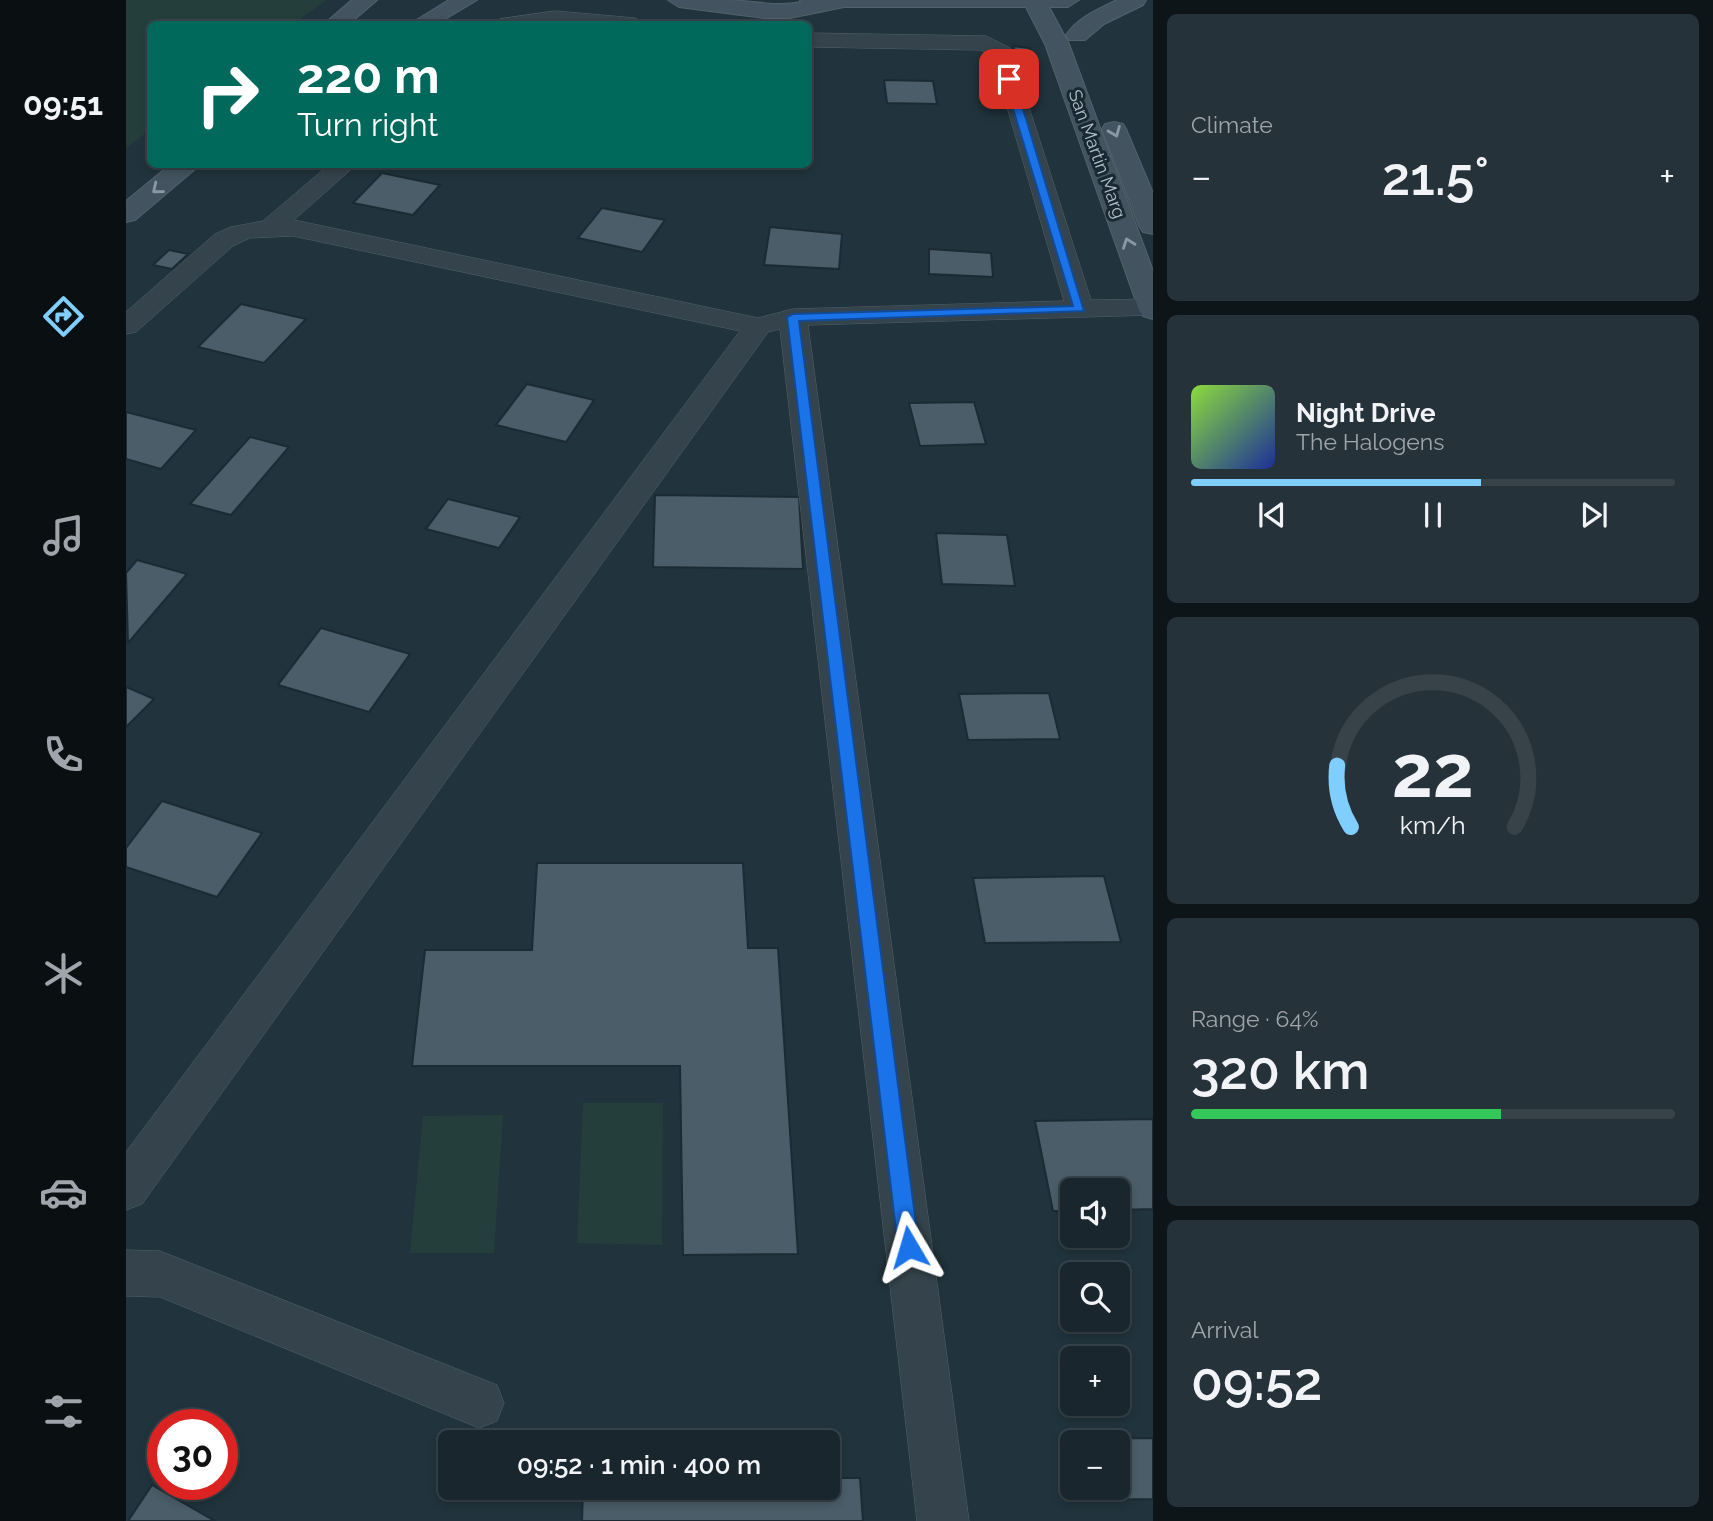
<!DOCTYPE html>
<meta charset="utf-8">
<style>
:root{--surface:#19262d;--page:#263239;--text:#f1f3f6;--muted:#9fa5aa;--line:#374349;--accent:#80cefe}
body{margin:0;font-family:Raleway,sans-serif;background:var(--page);color:var(--text);height:100vh;display:flex;flex-direction:column;font-size:26px;white-space:nowrap}
*{box-sizing:border-box;margin:0}
p{font-size:23px;color:var(--muted)}
.icon{flex:none;width:38px;height:38px;fill:none;stroke:currentColor;stroke-width:2;stroke-linecap:round;stroke-linejoin:round}
.map{position:relative;flex:1;overflow:hidden}
.panel{display:flex;flex-direction:column;gap:14px;padding:14px;background:#0e1519;width:560px}
.panel>*{flex:none}
.banner{position:absolute;left:21px;top:21px;width:665px;height:147px;border-radius:10px;box-shadow:0 4px 10px #0003,0 0 0 2px var(--line);background:#00695c;color:#fff;overflow:hidden}
.tools{position:absolute;left:934px;top:1178px;display:grid;gap:14px}
.tools a{display:grid;place-items:center;width:70px;height:70px;border-radius:10px;background:var(--surface);box-shadow:0 4px 10px #0003,0 0 0 2px var(--line);font-size:35px}
.speed{position:absolute;left:21px;top:1409px;display:flex;gap:14px;font-size:35px;font-weight:700;text-align:center}
.speed>*{display:grid;place-content:center;width:91px;height:91px;border-radius:50%;background:var(--surface);box-shadow:0 4px 10px #0003,0 0 0 2px var(--line);line-height:1}
.speed .limit{border:10px solid #d22;background:#fff;color:#111}
.pin{position:absolute;display:grid;place-items:center;width:60px;height:60px;color:#fff;margin:-30px;border-radius:14px;box-shadow:0 4px 10px #0006}
.me{position:absolute;width:77px;margin:-38px;rotate:353deg;stroke-linejoin:round;filter:drop-shadow(0 0 5px #0008)}
.turn{display:flex;align-items:center;gap:24px;height:147px;padding:0 35px;font-size:32px}
.turn .icon{width:91px;height:91px;stroke-width:2.5}
.turn b{display:block;font-size:49px;line-height:60px}
.big{font-size:52px;font-weight:600;line-height:1.1}
.panel .widget{flex:1;display:flex;flex-direction:column;justify-content:center;gap:10px;min-width:0;padding:0 24px;border-radius:10px;background:var(--page)}
.panel .dial{align-items:center;gap:0}
.dial svg{height:182px;overflow:visible;fill:none;stroke:var(--line);stroke-width:7;stroke-linecap:round;text-anchor:middle}
.dial text{fill:var(--text);stroke:none}
.song{display:flex;align-items:center;gap:21px}
.cover{width:84px;height:84px;border-radius:10px;background:linear-gradient(135deg,hsl(90 70% 55%),hsl(230 70% 35%))}
.played{height:7px;border-radius:4px;background:linear-gradient(90deg,var(--accent) 60%,var(--line) 60%)}
.keys{display:flex;justify-content:space-around;direction:ltr}
.heat{display:flex;justify-content:space-between;align-items:center;font-size:38px;direction:ltr}
.charge{height:10px;border-radius:5px;background:linear-gradient(90deg,#34c759 64%,var(--line) 0)}
.trip{position:absolute;left:312px;top:1430px;width:402px;height:70px;border-radius:10px;background:var(--surface);box-shadow:0 4px 10px #0003,0 0 0 2px var(--line);font-weight:600;line-height:70px;text-align:center}
main{display:flex;flex:1;min-height:0}
.menu{display:flex;flex-direction:column;width:126px;justify-content:space-around;align-items:center;background:#0a0f12;color:var(--muted)}
.menu .icon{width:49px;height:49px}
.menu .selected{color:var(--accent)}
.menu b{font-size:32px;color:var(--text)}
.map>svg:first-child{display:block}
.green{fill:#243f3b}
.building{fill:#4a5d68;stroke:#1c2b33;stroke-width:2}
.lines{fill:none;stroke-linecap:round;stroke-linejoin:round}
.street-casing{stroke:#53626a;stroke-width:1}
.secondary-casing{stroke:#53626a;stroke-width:2}
.street{fill:#35444c;fill-rule:evenodd}
.secondary{fill:#435460;fill-rule:evenodd}
.oneway{stroke:#8a9aa4}
.route{fill:#1a73e8;stroke:#114b97;stroke-width:2}
.labels{text-anchor:middle;stroke-width:6;stroke-linejoin:round;paint-order:stroke}
.far-street-label{font-size:18px;fill:#b0bfc8;stroke:#1a2931}
</style>
<main>
<nav class="menu">
<b>09:51</b>
<svg class="icon selected" aria-label="directions" viewBox="0 0 24 24"><path d="M12 3l9 9-9 9-9-9zM9 14v-3h6M13 9l2 2-2 2"/></svg>
<svg class="icon" aria-label="music" viewBox="0 0 24 24"><path d="M9 18V5l10-2v13"/><circle cx="6" cy="18" r="3"/><circle cx="16" cy="16" r="3"/></svg>
<svg class="icon" aria-label="phone" viewBox="0 0 24 24"><path d="M5 4h4l2 5-3 2q2 4 5 5l2-3 5 2v4C11 20 4 13 5 4z"/></svg>
<svg class="icon" aria-label="climate" viewBox="0 0 24 24"><path d="M12 3v18M4 7l16 10M4 17L20 7"/></svg>
<svg class="icon" aria-label="car" viewBox="0 0 24 24"><path d="M5 17H2v-5l4-1 3-4h7l3 4 3 1v5h-3M9 17h6M6 11h13"/><circle cx="7" cy="17" r="2"/><circle cx="17" cy="17" r="2"/></svg>
<svg class="icon" aria-label="filters" viewBox="0 0 24 24"><path d="M4 7h16M4 17h16"/><circle cx="9" cy="7" r="2"/><circle cx="15" cy="17" r="2"/></svg>
</nav>
<div class="map">
<svg width="1027" height="1521" viewBox="0 0 1027 1521">
<rect width="100%" height="100%" fill="#21333c"/>
<!-- green -->
<g class="green">
<path d="M0 0H200L167 24H24V130L0 148Z"/>
<path d="M457 1103H537L536 1245 451 1243Z"/>
<path d="M377 1115 368 1253H284L297 1116Z"/>
</g>
<!-- building -->
<g class="building">
<path d="M887 46 903 48 908 62H893Z"/>
<path d="M758 80 807 81 811 104 761 103Z"/>
<path d="M256 173 314 185 287 215 227 203Z"/>
<path d="M476 208 539 220 516 252 452 238Z"/>
<path d="M644 227 716 234 713 269 638 265Z"/>
<path d="M803 249 865 253 867 277 803 274Z"/>
<path d="M43 250 62 254 46 269 27 265Z"/>
<path d="M115 304 180 319 138 363 72 347Z"/>
<path d="M401 384 468 400 440 442 370 425Z"/>
<path d="M848 402 860 444 794 446 783 403Z"/>
<path d="M0 412 70 430 35 469 0 459Z"/>
<path d="M124 437 163 447 105 515 64 504Z"/>
<path d="M529 495 673 497 677 569 527 567Z"/>
<path d="M322 499 394 517 373 548 300 529Z"/>
<path d="M810 533 881 535 889 586 816 584Z"/>
<path d="M11 560 61 574 2 643 0 573Z"/>
<path d="M195 628 284 654 243 712 152 685Z"/>
<path d="M0 687 28 699 0 727Z"/>
<path d="M923 693 934 739 842 740 833 694Z"/>
<path d="M36 801 136 833 91 897 0 867V848Z"/>
<path d="M411 863H617L622 948H652L672 1254 557 1255 554 1066H286L299 950H406Z"/>
<path d="M978 876 995 942 859 943 847 878Z"/>
<path d="M1027 1119V1209L992 1210V1190H947V1211H927L909 1121Z"/>
<path d="M1027 1438V1499L963 1500 960 1488H992V1442H952L951 1439Z"/>
<path d="M702 1478H734L737 1521H456L457 1488H702Z"/>
<path d="M26 1485 89 1521H2Z"/>
</g>
<g class="lines">
<!-- street casing -->
<g class="street-casing">
<g id="street">
<path d="M429 11 509 18 520 24H371L374 19Z"/>
<path d="M682 33 860 36 884 48 965 300 1027 299V315L682 325 843 1521H791L654 329 642 332 16 1204 0 1210V1152L614 331 167 236 124 238 107 246 10 332 0 334V312L89 234 105 227 137 221 204 164H231L168 220 632 318 667 309 938 301 866 56 855 50 682 47Z"/>
<path d="M0 1250 34 1251 371 1385 378 1403 371 1421 353 1428 34 1297 0 1296Z"/>
</g>
</g>
<!-- secondary casing -->
<g class="secondary-casing">
<g id="secondary">
<path d="M226 0H251L223 24H198Z"/>
<path d="M323 0H351L311 24H284Z"/>
<path d="M542 0C562 0 583 0 603 0 628 1 651 7 675 2L674 0H953L942 7H923L943 44 1027 271V319L1017 316 1013 310 919 44 900 7H718L664 18H638L553 7Z"/>
<path d="M991 0H1020L1017 5 978 24 959 40H943L940 35C952 17 973 9 991 0Z"/>
<path d="M988 122 997 124 1000 129 1027 193V234L1017 232 1013 226 976 129 979 124Z"/>
<path d="M45 164H75L9 220 0 222V201Z"/>
</g>
</g>
<!-- street -->
<use href="#street" class="street"/>
<!-- secondary -->
<use href="#secondary" class="secondary"/>
</g>
<!-- one-way arrows -->
<defs><path id="oneway-chevron" d="M-2-3.5L2.5 0L-2 3.5" fill="none" stroke-width="1.6" stroke-linecap="round" stroke-linejoin="round" transform="scale(1.75)"/></defs>
<g class="oneway">
<use href="#oneway-chevron" transform="translate(989 132) rotate(68)"/>
<use href="#oneway-chevron" transform="translate(31 189) rotate(141)"/>
<use href="#oneway-chevron" transform="translate(1002 243) rotate(-110)"/>
</g>
<!-- route -->
<path class="route" d="M883 76 888 79 958 311 673 321 793 1247 790 1254 783 1257 775 1254 772 1247 661 317 667 314 947 306 878 79Z"/>
<g class="labels">
<!-- far-street labels -->
<g class="far-street-label">
<text transform="translate(971 154) rotate(70)" y="6">San Martin Marg</text>
</g>
</g>
</svg>
<div class="tools">
<a><svg class="icon" aria-label="sound" viewBox="0 0 24 24"><path d="M4 9h4l5-4v14l-5-4H4zM17 9q2 3 0 6"/></svg></a>
<a><svg class="icon" aria-label="search" viewBox="0 0 24 24"><circle cx="10" cy="10" r="6"/><path d="M15 15l6 6"/></svg></a>
<a>+</a>
<a>−</a>
</div>
<div class="speed"><div class="limit">30</div></div>
<div class="pin" style="left:883px;top:79px;background:#d93025"><svg class="icon" aria-label="arrive" viewBox="0 0 24 24"><path d="M6 21V4h12l-3 4 3 4H6"/></svg></div>
<svg class="me" style="left:783px;top:1247px" viewBox="-20 -20 40 40"><path d="M0-17L14 15 0 8-14 15z" fill="#1a73e8" stroke="#fff" stroke-width="4"/></svg>
<div class="trip">09:52 · 1 min · 400 m</div>
<div class="banner">
<div class="turn"><svg class="icon" aria-label="right" viewBox="0 0 24 24"><path d="M7 20v-9h11M14 6l5 5-5 5"/></svg><div><b>220 m</b>Turn right</div></div>
</div>
</div>
<section class="panel">
<div class="widget"><p>Climate</p>
<div class="heat"><a>−</a><b class="big">21.5°</b><a>+</a></div>
</div>
<div class="widget">
<div class="song"><i class="cover"></i><div><b>Night Drive</b><p>The Halogens</p></div></div>
<div class="played"></div>
<div class="keys"><svg class="icon" aria-label="previous" viewBox="0 0 24 24"><path d="M18 5L8 12l10 7zM5 5v14"/></svg><svg class="icon" aria-label="pause" viewBox="0 0 24 24"><path d="M8 5v14M16 5v14"/></svg><svg class="icon" aria-label="next" viewBox="0 0 24 24"><path d="M6 5l10 7-10 7zM19 5v14"/></svg></div>
</div>
<div class="widget dial"><svg viewBox="0 0 100 80">
<path d="M14 69A42 42 0 1 1 86 69"/>
<path d="M14 69A42 42 0 0 1 8 42" stroke="#80cefe"/>
<text x="50" y="56" font-size="32" font-weight="700">22</text>
<text x="50" y="72" font-size="11">km/h</text>
</svg></div>
<div class="widget"><p>Range · 64%</p><b class="big">320 km</b><div class="charge"></div></div>
<div class="widget"><p>Arrival</p><b class="big">09:52</b></div>
</section>
</main>
